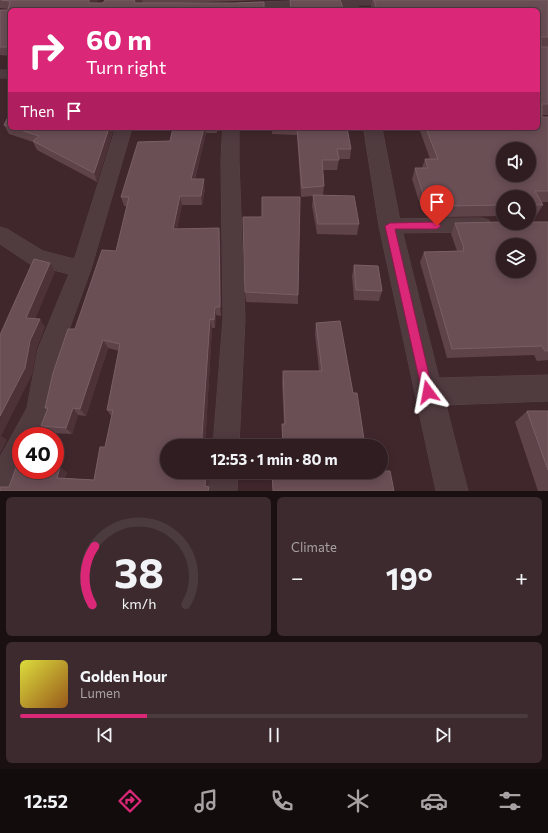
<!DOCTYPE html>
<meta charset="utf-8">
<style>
:root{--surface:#301d21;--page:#3c2a2e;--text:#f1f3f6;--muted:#a8a2a5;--line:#4b3b3f;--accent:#db2777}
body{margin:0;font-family:Commissioner,sans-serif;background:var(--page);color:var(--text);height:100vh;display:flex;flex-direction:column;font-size:15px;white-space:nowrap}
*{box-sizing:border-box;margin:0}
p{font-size:13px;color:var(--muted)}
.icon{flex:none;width:22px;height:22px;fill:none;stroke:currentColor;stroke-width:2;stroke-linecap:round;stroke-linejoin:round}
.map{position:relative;height:491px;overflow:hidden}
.details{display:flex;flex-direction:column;gap:6px;padding:6px;background:#1a1012;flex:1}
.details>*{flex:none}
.hud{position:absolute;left:8px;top:8px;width:532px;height:122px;border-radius:6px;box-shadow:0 2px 10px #0003,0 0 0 1px var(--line);background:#db2777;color:#fff;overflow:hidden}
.buttons{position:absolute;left:496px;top:142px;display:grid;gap:8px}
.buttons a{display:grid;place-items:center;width:40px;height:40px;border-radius:50%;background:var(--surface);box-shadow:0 2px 10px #0003,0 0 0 1px var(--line);font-size:20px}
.speed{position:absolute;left:12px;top:427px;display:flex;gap:8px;font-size:20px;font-weight:700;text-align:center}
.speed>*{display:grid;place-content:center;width:52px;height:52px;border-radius:50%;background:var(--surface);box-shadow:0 2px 10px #0003,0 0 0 1px var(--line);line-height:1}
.speed .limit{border:6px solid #d22;background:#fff;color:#111}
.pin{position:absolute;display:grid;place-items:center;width:34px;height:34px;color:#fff;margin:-41px -17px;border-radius:50% 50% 50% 0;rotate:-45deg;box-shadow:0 0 4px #0007}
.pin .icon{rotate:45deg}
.me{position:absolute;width:44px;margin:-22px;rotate:347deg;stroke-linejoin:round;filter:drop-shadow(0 0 3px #0008)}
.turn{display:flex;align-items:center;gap:14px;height:84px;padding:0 12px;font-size:18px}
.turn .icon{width:52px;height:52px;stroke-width:2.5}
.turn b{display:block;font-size:28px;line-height:34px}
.then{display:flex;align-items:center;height:38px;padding:0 12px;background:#0003;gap:8px;font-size:15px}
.big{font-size:30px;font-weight:700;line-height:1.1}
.details .card{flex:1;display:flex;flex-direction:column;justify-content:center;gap:6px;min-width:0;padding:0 14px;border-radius:6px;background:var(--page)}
.details .dial{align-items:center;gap:0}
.dial svg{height:104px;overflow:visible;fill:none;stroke:var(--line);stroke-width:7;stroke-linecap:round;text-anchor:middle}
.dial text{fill:var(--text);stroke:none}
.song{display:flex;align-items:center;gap:12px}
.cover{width:48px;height:48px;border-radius:6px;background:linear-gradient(135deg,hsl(60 70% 55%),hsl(30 70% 35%))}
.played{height:4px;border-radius:2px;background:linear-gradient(90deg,var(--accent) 25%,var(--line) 25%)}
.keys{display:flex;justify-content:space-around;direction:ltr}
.heat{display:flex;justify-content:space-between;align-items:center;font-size:22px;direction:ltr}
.details .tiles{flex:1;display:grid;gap:6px;grid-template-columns:1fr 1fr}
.card:last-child{grid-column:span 2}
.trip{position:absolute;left:160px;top:439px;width:228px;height:40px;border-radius:20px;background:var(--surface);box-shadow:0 2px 10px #0003,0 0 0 1px var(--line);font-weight:700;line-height:40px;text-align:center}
.dock{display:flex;height:64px;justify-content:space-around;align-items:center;background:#130c0d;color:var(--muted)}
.dock .icon{width:28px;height:28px}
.dock .selected{color:var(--accent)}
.dock b{font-size:18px;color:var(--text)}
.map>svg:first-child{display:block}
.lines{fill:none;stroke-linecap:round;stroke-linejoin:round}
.minor-casing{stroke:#594548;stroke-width:1}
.tertiary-casing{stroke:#594548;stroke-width:1}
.minor{fill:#503b3f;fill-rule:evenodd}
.tertiary{fill:#503b3f;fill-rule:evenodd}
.wall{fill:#5e4349}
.shaded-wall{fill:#4d3238}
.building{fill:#6a4f55;stroke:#796065;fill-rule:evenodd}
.route{fill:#db2777;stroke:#8e194d}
</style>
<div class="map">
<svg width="548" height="491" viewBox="0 0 548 491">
<rect width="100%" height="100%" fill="#40272c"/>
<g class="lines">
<!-- minor casing -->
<g class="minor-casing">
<g id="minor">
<path d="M316 0H404L406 2 404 4 400 5H350L250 10H236L232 7 234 5 238 3Z"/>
<rect x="0" y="70" width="10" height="8"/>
<path d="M116 128H132L91 269 62 349 52 411 40 436H21V470H23L16 491H0V457L27 408 38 349 69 274 30 264 0 244V227L7 229 43 251 74 259Z"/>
<path d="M223 128H239V161L245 319 239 446H213L223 319 221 161Z"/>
<path d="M482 218 489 220 492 225 489 230 482 232 390 233 383 231 380 226 383 221 390 219Z"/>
<path d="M210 472H238L237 491H209Z"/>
</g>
</g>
<!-- tertiary casing -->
<g class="tertiary-casing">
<g id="tertiary">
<path d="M344 0H356L359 10H345Z"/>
<path d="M364 128H382L401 226 439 378 548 375V401L446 405 468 491H436L379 226Z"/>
</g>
</g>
<!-- minor -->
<use href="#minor" class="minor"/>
<!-- tertiary -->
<use href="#tertiary" class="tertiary"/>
</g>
<!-- wall -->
<g class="wall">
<path d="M0 0 97 3H103L105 0H264L180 3 264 10H10V56L0 55V10H8V9L0 8Z"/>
<path d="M372 0H548V115H542V117H548V202H541L543 205 536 216H531L529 219V197H503V216L445 217 442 210 422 211 412 179 415 168H422L425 159H430L419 128H538V10H373L371 6Z"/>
<path d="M10 113V128H114L97 182 37 150 33 142 9 134 4 125Z"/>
<path d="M173 128H217V133H206L195 179 205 189 202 205H182L177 229 219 228 220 237 221 316 216 315 215 328H212L205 446H167L208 478V487H9L21 470 60 467 67 473 65 478 94 480 105 447 112 417 107 410 119 351 108 348 86 416 78 415 72 434 48 433 41 426 47 410 45 408 75 329 116 251 127 206H124L121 197 170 141Z"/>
<path d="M272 128H347L351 149 350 159H339L337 170H323L324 186 323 195 359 224 357 235 317 234 312 206 313 196 301 197 297 135 272 134Z"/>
<path d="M548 222V360L537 361 534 355 447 358 420 262 424 252 457 251 451 234 455 223Z"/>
<path d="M354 265 382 291 379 301 354 300 352 276Z"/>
<path d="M245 292 298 295V304L246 302Z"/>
<path d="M316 323 353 393 365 446H282V424H284L282 382 283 371H319L315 334Z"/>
<path d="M527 411H548V491H538L515 422Z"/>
</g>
<!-- shaded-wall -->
<g class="shaded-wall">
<path d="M89 0H99L91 9 89 3Z"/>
<path d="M135 0H142L143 4 138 6 134 2Z"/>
<path d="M109 128H114L97 182 94 173Z"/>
<path d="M204 128H205L206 133 192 189 191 179Z"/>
<path d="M204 179 205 189 202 205 201 196Z"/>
<path d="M180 196 182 205 175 238 173 229Z"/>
<path d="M219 228 220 237 221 316 220 307Z"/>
<path d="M50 263 55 272 32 327 26 318Z"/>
<path d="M215 307 216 315 215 328 214 320Z"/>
<path d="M40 319 45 327 37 348 32 375 1 436 7 440 0 454V416Z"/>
<path d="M210 319 212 328 205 446H203L202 436Z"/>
<path d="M103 340 108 348 86 416 80 409Z"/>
<path d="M73 408 78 415 72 434 66 428Z"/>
<path d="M60 467 67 473 63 483 57 478Z"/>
<path d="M206 472 208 478V491L205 486Z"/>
</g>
<!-- building -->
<g class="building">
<path d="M1 0H89V3H103L105 0H135L134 2 135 3H234L264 2V10H10V47H0V10H8L10 1Z"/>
<path d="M290 0H340L344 10H291Z"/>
<path d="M374 0H548V37H541V47H548V104H542V117H548V191H535L543 205H534V211H529V197H503V205L449 206 446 200H425L415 168H428L425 159H438L426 128H538V10H377ZM503 149H529V175H503Z"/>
<path d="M10 113V127L4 125Z"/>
<path d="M14 128H109L94 173 33 141 39 136Z"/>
<path d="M173 128H204L191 179H204L201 196H180L173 229 219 228 220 307H215L214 320 210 319 202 436 203 446H167V472H206L205 486 209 487 208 491H0V487H9L17 465 15 463V458L21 459V470H55V467H60L57 478 94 480 100 447H105L113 410H107L120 344 103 340 80 409 73 408 66 428 41 426 48 408H45L53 373 68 329H75L102 250 116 251 129 197H121L138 142 170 141Z"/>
<path d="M297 128H347L351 149H337L339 160H322L324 186 302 188Z"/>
<path d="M313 195 354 196 359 224H318Z"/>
<path d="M262 197H300L298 295 245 292 243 217H262Z"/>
<path d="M503 222V223H529V222H548V351H545L542 346 452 349 424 252 464 251 463 248H464L455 223ZM503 245H529V271H503Z"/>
<path d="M34 259 50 263 26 318 40 319 30 341 25 368 0 416V335Z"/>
<path d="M354 265 378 266 382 291 356 290Z"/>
<path d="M340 321 353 393H357L365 446H283L282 424H285L283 371H322L316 323Z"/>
<path d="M527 411H548V470Z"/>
<path d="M381 471H390L394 491H273L272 472H381Z"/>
</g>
<!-- route -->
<path class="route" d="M437 222 441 226 437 229H395L433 392 432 396 428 398 424 396 422 392 385 226 390 223Z"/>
</svg>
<div class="buttons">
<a><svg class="icon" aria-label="sound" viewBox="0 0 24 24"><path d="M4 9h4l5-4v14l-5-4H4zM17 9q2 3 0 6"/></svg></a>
<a><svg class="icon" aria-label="search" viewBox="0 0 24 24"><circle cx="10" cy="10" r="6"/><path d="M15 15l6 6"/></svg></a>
<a><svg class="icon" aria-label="layers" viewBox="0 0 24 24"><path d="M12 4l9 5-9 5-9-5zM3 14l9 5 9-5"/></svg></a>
</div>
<div class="speed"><div class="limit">40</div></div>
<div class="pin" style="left:437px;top:226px;background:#d93025"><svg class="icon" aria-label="arrive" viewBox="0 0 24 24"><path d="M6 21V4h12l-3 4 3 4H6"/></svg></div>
<svg class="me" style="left:428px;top:392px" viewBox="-20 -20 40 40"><path d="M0-17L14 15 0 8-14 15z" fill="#db2777" stroke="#fff" stroke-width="4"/></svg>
<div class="trip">12:53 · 1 min · 80 m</div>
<div class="hud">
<div class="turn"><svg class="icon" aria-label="right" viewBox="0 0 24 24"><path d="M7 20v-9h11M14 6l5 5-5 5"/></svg><div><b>60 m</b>Turn right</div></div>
<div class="then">Then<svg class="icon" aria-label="arrive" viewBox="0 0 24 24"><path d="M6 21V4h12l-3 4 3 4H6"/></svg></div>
</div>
</div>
<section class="details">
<div class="tiles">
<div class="card dial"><svg viewBox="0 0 100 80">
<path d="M14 69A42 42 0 1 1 86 69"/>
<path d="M14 69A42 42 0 0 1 16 24" stroke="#db2777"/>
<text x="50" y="56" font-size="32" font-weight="700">38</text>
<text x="50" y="72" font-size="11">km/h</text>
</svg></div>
<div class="card"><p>Climate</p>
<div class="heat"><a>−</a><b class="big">19°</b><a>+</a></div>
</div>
<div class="card">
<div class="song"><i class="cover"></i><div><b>Golden Hour</b><p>Lumen</p></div></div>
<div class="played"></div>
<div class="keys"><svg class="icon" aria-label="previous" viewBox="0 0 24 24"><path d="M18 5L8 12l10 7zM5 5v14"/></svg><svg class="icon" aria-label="pause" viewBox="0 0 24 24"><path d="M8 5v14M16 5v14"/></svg><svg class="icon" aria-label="next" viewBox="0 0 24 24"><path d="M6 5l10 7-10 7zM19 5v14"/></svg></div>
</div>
</div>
</section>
<nav class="dock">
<b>12:52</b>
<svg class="icon selected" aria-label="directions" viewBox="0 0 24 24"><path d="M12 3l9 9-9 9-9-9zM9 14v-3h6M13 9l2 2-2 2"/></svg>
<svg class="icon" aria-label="music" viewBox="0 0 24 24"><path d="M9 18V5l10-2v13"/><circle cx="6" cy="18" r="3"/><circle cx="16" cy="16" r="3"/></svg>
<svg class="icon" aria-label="phone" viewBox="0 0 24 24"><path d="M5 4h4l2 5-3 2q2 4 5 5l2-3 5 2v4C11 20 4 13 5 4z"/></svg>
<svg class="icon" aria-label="climate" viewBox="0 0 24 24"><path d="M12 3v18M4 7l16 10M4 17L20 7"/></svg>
<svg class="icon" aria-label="car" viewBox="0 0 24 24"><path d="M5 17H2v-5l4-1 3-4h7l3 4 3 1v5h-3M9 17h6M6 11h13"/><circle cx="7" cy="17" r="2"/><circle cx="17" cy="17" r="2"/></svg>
<svg class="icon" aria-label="filters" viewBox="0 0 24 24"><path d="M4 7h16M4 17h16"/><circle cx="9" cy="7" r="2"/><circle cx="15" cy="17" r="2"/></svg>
</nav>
